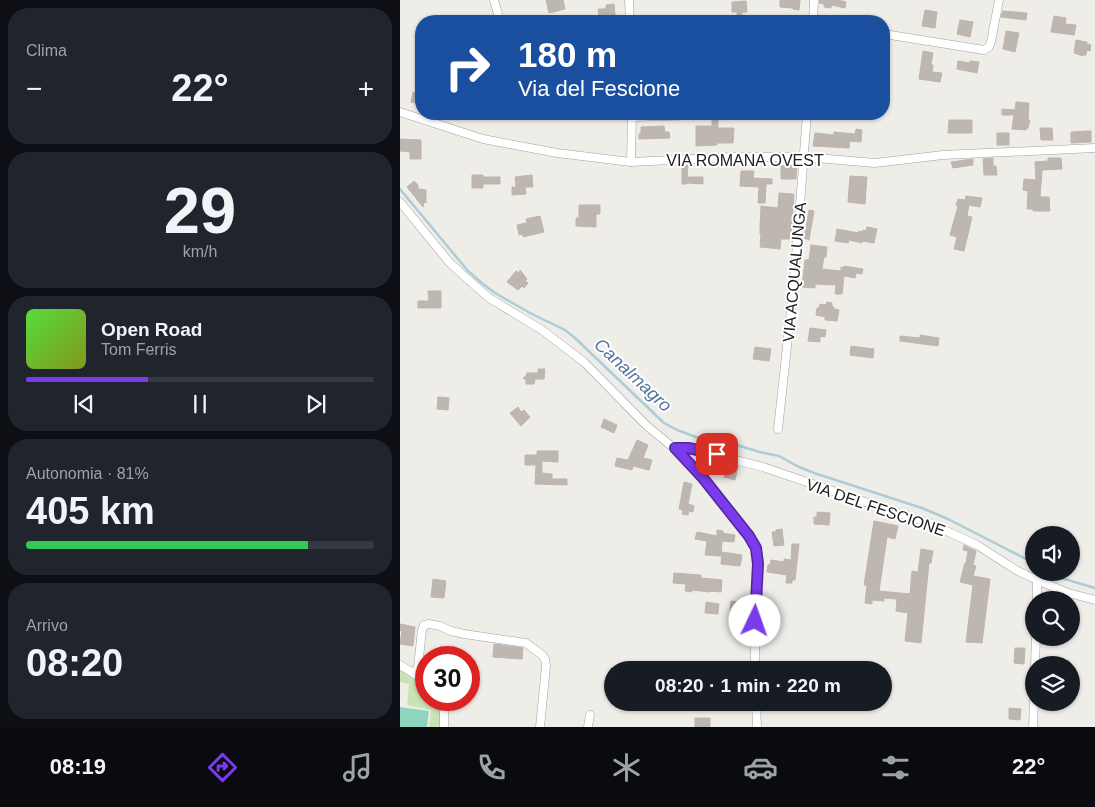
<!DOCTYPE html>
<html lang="it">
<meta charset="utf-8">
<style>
:root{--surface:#171b24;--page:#20242c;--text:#f1f3f6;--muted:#9ea1a6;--line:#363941;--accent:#7c3aed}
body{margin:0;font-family:Helvetica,sans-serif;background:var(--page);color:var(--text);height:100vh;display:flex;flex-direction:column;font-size:19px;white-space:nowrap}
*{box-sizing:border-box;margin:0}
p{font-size:16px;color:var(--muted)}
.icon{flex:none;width:28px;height:28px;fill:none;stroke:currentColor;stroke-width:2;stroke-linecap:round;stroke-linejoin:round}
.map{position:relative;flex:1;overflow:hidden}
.details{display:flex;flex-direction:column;gap:8px;padding:8px;background:#0d0f14;width:400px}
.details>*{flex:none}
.hud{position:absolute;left:15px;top:15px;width:475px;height:105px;border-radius:20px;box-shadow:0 1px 4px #0004;background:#1a4fa0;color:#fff;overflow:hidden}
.tools{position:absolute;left:625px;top:526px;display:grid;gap:10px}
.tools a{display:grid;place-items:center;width:55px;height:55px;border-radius:50%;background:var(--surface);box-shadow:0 1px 4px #0004;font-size:25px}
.speed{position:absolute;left:15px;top:646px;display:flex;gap:10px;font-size:25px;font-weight:700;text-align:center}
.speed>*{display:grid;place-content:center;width:65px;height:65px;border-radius:50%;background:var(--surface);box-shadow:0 1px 4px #0004;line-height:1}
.speed .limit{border:8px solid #d22;background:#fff;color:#111}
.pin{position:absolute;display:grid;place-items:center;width:42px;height:42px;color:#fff;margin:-21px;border-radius:10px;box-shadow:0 2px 8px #0006}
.me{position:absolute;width:55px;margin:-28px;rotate:3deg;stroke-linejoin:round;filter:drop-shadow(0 0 4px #0008)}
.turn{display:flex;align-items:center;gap:18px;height:105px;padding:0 20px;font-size:22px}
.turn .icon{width:65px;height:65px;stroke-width:2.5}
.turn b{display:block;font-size:35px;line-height:42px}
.big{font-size:38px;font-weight:800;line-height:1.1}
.details .widget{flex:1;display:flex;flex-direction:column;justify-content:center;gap:8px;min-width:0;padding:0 18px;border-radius:20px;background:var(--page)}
.details .dial{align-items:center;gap:0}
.dial b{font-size:65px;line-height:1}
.song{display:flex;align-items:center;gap:15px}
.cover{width:60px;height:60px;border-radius:8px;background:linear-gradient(135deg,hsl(110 70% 55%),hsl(70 70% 35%))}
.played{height:5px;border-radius:2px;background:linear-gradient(90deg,var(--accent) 35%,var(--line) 35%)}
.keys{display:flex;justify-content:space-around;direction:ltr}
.heat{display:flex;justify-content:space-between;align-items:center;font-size:28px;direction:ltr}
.charge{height:8px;border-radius:4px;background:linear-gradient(90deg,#34c759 81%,var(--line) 0)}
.trip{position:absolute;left:204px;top:661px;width:288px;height:50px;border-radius:25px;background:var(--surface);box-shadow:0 1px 4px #0004;font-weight:800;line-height:50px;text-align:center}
.dock{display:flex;height:80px;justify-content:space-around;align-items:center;background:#090b0e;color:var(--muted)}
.dock .icon{width:35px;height:35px}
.dock .active{color:var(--accent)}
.dock b{font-size:22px;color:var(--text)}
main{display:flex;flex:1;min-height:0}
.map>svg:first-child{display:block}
.grass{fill:#c9e3b4}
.pitch{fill:#8fd5bd}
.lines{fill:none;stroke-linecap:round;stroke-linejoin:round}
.stream{stroke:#aeccd8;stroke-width:2.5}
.building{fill:#bdb6b1;stroke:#bfb5ac}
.minor-casing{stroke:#a1a1a1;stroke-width:9}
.minor{stroke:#fff;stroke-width:8}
.route-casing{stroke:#51269a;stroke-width:12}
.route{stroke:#7c3aed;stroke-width:9}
.labels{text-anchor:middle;stroke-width:4;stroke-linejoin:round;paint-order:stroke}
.street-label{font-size:16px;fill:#202020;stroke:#fff}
.water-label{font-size:18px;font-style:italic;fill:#54759e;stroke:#fff}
</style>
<main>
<section class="details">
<div class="widget"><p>Clima</p>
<div class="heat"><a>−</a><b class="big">22°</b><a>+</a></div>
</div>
<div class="widget dial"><b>29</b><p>km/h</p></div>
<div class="widget">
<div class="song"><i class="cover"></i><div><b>Open Road</b><p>Tom Ferris</p></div></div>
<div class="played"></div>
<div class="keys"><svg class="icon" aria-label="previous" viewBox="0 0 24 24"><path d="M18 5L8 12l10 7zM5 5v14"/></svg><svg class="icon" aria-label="pause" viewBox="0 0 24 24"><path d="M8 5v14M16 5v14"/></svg><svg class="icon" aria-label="next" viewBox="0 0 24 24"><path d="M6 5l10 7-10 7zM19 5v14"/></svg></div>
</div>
<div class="widget"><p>Autonomia · 81%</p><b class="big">405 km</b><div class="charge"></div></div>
<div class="widget"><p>Arrivo</p><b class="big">08:20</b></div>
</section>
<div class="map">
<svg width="695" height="727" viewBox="0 0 695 727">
<rect width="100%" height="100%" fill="#efede8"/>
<!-- grass -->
<path class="grass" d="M0 669 26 685V700H40L42 727H29L31 710 7 705 9 684 0 682Z"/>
<!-- pitch -->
<path class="pitch" d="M0 707 29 711 27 727H0Z"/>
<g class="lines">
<!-- stream -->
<g class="stream">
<path d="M0 189 68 271 83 284 95 293 130 313 165 330 175 338 264 423 277 430 296 437 323 441 360 452 379 456 397 466 414 473 522 508 548 519 634 563"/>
<path d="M651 572 658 577 695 588"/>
</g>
</g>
<!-- building -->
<g class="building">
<path d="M146 0H163L165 9 149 13Z"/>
<path d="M380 0H400L399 10 393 9V8L380 7Z"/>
<path d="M420 0H438L446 2 445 8 431 5V8L424 7V4L419 3Z"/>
<path d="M346 1 347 12H342V15H337V12H332V2Z"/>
<path d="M214 4 215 15 212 16V21H203L202 17H199L198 9H206V5Z"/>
<path d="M525 10 537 12 535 28 522 26Z"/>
<path d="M603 11 627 13 626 20 601 17Z"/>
<path d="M654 16 666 18 665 24 676 25 674 35 651 32Z"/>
<path d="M560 20 573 22 570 37 557 34Z"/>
<path d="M606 31 619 33 615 52 603 49Z"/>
<path d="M676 40 687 42V44L691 45 690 51 687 50 686 55H683V56L674 53Z"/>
<path d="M523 51 533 53 531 65H533L532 72 542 73 540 82 519 79Z"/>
<path d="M558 61 570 63V61L579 62 577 73 557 69Z"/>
<path d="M19 82H21V104L11 102 13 92 16 93Z"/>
<path d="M616 102 629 103 628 120H630L628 128H627L626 130 612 129 614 115H602V109L615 110Z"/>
<path d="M312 120H318V128H334L333 143H317V145L296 146V126H312Z"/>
<path d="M549 120H572V133H548Z"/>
<path d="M264 126 265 132H269L270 138 239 139V134L241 133V127Z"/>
<path d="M640 128H652L653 140H641Z"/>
<path d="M456 129 462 130 461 142 450 141 449 148 413 146 415 133 434 135V132L455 134Z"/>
<path d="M686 131H691V142L671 143V132Z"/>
<rect x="597" y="133" width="12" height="12"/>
<path d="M0 139 21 140V159H10V152L0 151Z"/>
<path d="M593 158V166H596L597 175H584L583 159Z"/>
<path d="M648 158H661L662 169 643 170 642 171 640 197H649L650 211H633V209H627L628 191 623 190 624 179 636 180 635 162 648 161Z"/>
<path d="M573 159V165L553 168 551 162Z"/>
<path d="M282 165H288L287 177H303V184L287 183V184H282Z"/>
<path d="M397 165 396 179H381V166Z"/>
<path d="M341 171H354L353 178 372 179V184H366L365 203H358L359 187 340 186Z"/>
<path d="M72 175H83V177H100V184H83V188H72Z"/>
<path d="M132 175 133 187H125L126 194 112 195V187H116L115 177Z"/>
<path d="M450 176 467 177 465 204 448 202Z"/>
<path d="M14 181 18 185V189L26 190V203L24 202 23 207 7 187Z"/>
<path d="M379 193 394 194 391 239H381L380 249 360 247 361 234H360V227L361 206 378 208Z"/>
<path d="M566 196 582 198 580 207 569 205 567 216 572 217 564 251 554 249 557 237 550 235 558 206 556 205 558 199 565 200Z"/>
<path d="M179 205H200V214H196V227L176 226V218H179Z"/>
<path d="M409 210 414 211 409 240 404 238Z"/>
<path d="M140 216 144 232 123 237V234L119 235 117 225 127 223 126 219Z"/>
<path d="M467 227 477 229 474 243 462 241V243L449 240 448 243 435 241 437 229 459 233V231L462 232 463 230 466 231Z"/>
<path d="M411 245 427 247 426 257H424L422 269 441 271V267L444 268V266L463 269 462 274 456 273 455 278 444 276 442 294H435L436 285 415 284V288L402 287 405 260H409Z"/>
<path d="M120 270 127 279 125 281 128 283 124 288 122 286 118 290 107 282 116 271 119 273Z"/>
<path d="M28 291H41V308H18V301H29Z"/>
<path d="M427 302 432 303V307H434V309L439 310 437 321 425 320V317L416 315 417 308H419L420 304 426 305Z"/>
<path d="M410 328 426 330 425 337 420 336V342L408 341Z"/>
<path d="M520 335 539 338 538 346 500 341V336L520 338Z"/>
<path d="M451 346 474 349 473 358 450 355Z"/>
<path d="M355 347 371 349 369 361 353 359Z"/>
<path d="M138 369H145L144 379H135L134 384H126V380L123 378 126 376 127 373H138Z"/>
<path d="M38 397 49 398 48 410 37 409Z"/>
<path d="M118 407 121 412 124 410 130 417 121 426 110 413Z"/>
<path d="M204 419 217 425 214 433 201 427Z"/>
<path d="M237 440 248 445 243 458 252 460 249 470 233 466 232 470 215 466 217 458 228 460Z"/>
<path d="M137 451H158V462L142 461V473L152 474V479H167V485L135 484 136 465H125V455H137Z"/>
<path d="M332 465 338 466 335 480 324 477 326 467 331 468Z"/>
<path d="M284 482 292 484 288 504 294 506 293 512 289 511 288 515 282 514 283 510 279 509Z"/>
<path d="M417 512 430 513 429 525 414 524V517H417Z"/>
<path d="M474 521 498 526 495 539 487 537 479 591 510 594 512 571 518 572 521 549 533 551 531 563H529L521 643 505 641 508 613 496 611 497 599 484 598V601L472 600V604L465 603 467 585H464Z"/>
<path d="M382 529 384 545 374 546 372 532H376V530Z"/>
<path d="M317 530 323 531V533L335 535 334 542 322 541 321 556 305 555 307 541 295 539 297 532 317 536Z"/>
<path d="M392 544H399L395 580H392V583H386L387 575 367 572 368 565H370L371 560 384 562V559L391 560Z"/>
<path d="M564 545 576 551 573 565 576 566 573 576 590 579 582 643 566 642 573 585 560 582 565 563H566L568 551 563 550Z"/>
<path d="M322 552 342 555 340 566 321 564Z"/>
<path d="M274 573 301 575V578L322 580 321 592 311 591 310 592 292 590V592L285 591 286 584 273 583Z"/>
<path d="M33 579 46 581 44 598 31 597Z"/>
<path d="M331 601 340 602V606L350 607V615L334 614 335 611H330Z"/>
<path d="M306 602 319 604 318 614 305 613Z"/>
<path d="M0 624 15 627 13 646 0 644 2 631 0 630Z"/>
<path d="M94 644 123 648 122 659 93 657Z"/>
<path d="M615 648H625L624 664 614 663Z"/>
<path d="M609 708 621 709 620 720 609 719Z"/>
<rect x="295" y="718" width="15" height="9"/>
</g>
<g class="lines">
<!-- minor casing -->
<g class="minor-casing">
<g id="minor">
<path d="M94 0 100 21"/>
<path d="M229 0 230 21"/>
<path d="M413 21 414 0"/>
<path d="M484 34 584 50 589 47 591 42 599 0"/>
<path d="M0 112 83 139 157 153 231 162 332 157H404L475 163 543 155 695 148"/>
<path d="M232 117 332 114"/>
<path d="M231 162 232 114"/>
<path d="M0 202 49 262 63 275 89 298 142 330 184 362 247 426 275 449 303 478 349 536 356 548 358 564 355 621V670"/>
<path d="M378 429 394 282 407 114"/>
<path d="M275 449 288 448 363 467 483 508 529 523 577 545 616 570 637 580 668 593 695 600"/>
<path d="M637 600V580"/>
<path d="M0 665 13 673 26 683"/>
<path d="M635 665 636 638"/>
<path d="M13 673 18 667 22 630 24 625 29 624 40 626 51 631 64 634 126 643 142 655 145 659 146 666 140 727"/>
<path d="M44 700V727"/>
<path d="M356 702 357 727"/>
<path d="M188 727 190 715"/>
<path d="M633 727 634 702"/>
</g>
</g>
<!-- minor -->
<use href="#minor" class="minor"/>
</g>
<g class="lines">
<!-- route casing -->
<g class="route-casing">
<path id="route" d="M317 454 288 448H275L303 478 349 536 356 548 358 564 355 621"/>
</g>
<!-- route -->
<use href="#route" class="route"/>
</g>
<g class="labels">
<!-- street labels -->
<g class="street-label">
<text x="345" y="166">VIA ROMANA OVEST</text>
<text transform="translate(394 272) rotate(-85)" y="6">VIA ACQUALUNGA</text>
<text transform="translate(476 507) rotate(19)" y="6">VIA DEL FESCIONE</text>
</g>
<!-- water labels -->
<g class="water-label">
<text transform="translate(233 375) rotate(43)" y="6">Canalmagro</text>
</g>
</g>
</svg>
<div class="tools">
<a><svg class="icon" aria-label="sound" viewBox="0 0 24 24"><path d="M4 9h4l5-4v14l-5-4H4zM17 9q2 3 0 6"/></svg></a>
<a><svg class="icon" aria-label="search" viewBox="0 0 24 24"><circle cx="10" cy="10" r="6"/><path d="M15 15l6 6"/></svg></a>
<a><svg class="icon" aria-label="layers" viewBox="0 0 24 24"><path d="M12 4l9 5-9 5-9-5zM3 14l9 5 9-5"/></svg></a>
</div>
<div class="speed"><div class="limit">30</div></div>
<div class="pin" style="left:317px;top:454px;background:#d93025"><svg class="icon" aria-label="arrive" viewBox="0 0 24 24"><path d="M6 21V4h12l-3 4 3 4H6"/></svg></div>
<svg class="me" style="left:355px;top:621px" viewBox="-20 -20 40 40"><circle r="19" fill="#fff"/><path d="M0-13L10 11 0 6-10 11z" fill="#7c3aed"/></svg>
<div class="trip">08:20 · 1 min · 220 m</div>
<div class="hud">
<div class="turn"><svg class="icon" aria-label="right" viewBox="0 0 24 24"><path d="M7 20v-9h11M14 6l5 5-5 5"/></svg><div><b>180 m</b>Via del Fescione</div></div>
</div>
</div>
</main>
<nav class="dock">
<b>08:19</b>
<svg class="icon active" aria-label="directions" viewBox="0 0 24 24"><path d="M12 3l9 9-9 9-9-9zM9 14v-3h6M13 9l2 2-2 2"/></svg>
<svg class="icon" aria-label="music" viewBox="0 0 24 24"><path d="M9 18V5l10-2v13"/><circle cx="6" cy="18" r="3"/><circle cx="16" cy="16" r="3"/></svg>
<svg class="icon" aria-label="phone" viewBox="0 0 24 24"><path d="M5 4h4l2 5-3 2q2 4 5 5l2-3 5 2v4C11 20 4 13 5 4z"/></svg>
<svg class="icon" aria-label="climate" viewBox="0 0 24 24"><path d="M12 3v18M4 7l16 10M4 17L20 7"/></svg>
<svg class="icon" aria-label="car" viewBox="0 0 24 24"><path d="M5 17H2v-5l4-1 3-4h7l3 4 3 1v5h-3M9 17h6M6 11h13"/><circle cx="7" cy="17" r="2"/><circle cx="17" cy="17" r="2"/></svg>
<svg class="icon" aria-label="filters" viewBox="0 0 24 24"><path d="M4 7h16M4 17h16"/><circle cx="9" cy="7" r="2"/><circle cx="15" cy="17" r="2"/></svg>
<b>22°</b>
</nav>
